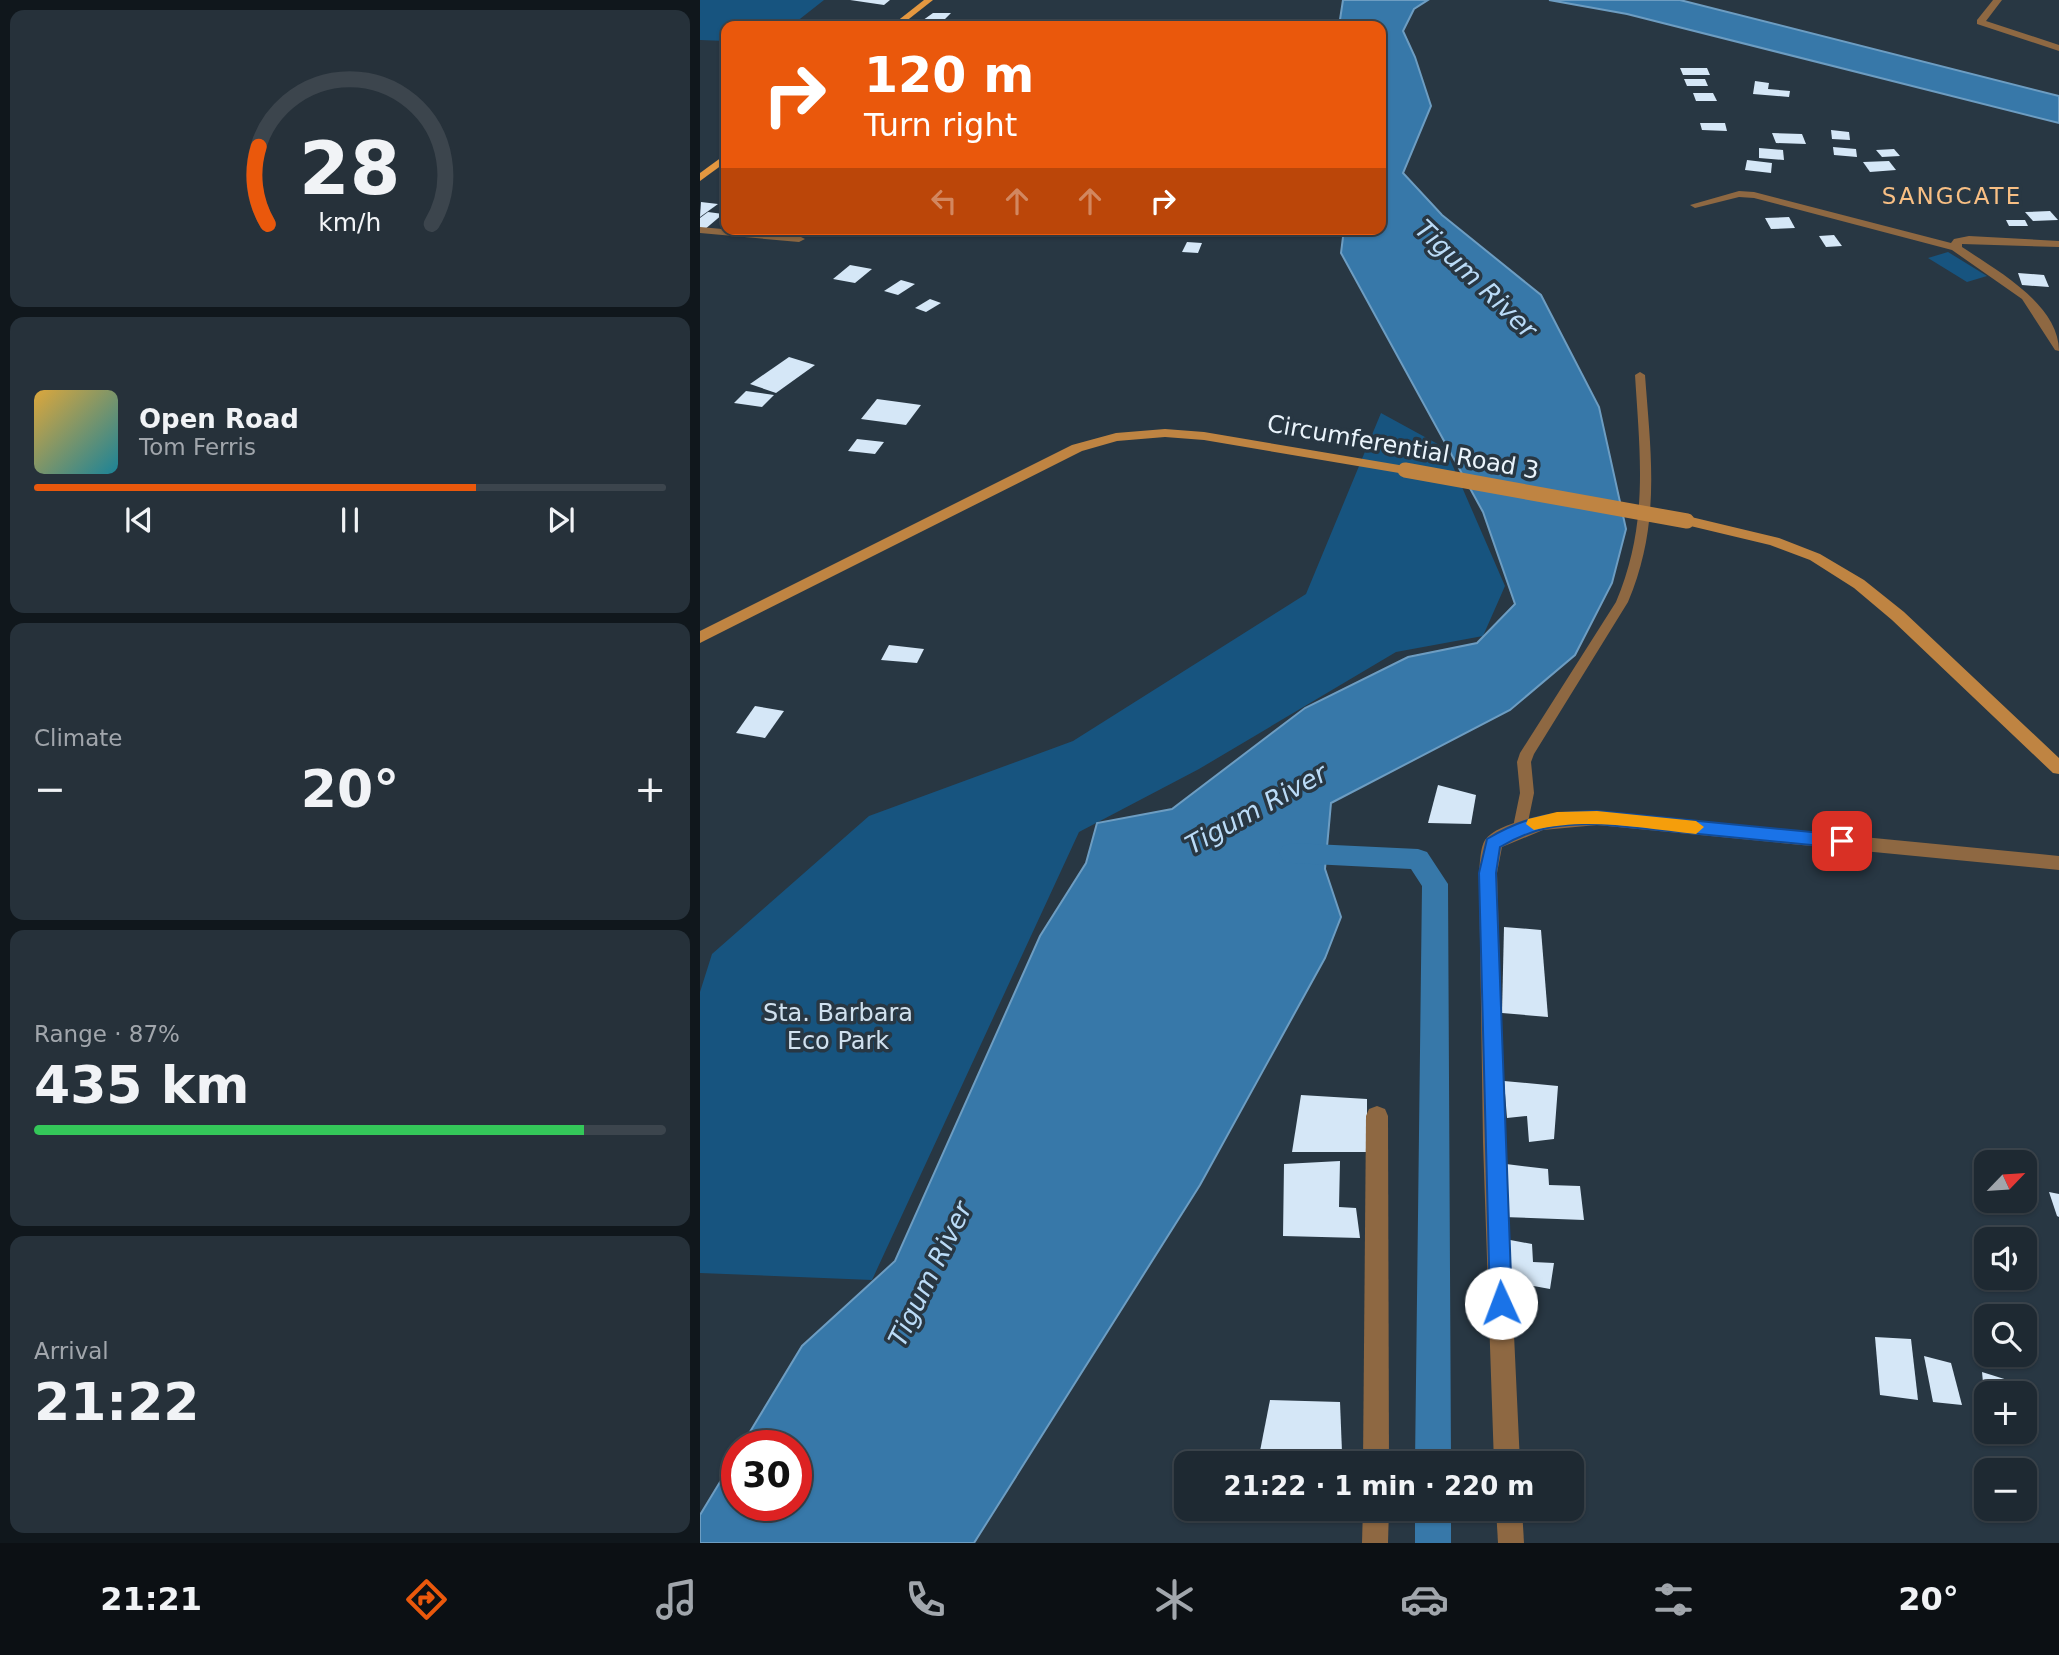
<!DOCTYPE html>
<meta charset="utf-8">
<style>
:root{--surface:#1e2932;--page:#26313a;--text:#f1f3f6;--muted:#a1a6ac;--line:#3c454d;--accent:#ea580c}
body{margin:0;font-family:"DejaVu Sans",sans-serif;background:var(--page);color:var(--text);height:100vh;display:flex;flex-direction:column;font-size:26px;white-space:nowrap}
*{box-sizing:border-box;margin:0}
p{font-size:23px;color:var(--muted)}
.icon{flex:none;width:38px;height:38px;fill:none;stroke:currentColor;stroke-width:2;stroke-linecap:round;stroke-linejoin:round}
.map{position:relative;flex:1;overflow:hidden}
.sheet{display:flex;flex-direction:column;gap:10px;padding:10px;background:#10171c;width:700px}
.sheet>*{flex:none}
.hud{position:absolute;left:21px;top:21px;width:665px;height:214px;border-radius:14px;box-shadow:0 2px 5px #0004,0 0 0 2px var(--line);background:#ea580c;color:#fff;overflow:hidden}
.needle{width:46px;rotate:65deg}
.controls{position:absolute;left:1274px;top:1150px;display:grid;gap:14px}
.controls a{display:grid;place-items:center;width:63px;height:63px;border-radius:14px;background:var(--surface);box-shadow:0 2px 5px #0004,0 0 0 2px var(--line);font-size:35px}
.speed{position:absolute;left:21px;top:1430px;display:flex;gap:14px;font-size:35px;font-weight:700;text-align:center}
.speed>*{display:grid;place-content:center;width:91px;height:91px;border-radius:50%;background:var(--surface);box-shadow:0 2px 5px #0004,0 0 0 2px var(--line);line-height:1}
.speed .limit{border:10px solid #d22;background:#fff;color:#111}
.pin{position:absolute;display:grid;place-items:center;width:60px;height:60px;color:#fff;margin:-30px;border-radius:14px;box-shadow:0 4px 10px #0006}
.me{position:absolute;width:77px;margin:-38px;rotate:358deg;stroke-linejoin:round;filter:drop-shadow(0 0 5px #0008)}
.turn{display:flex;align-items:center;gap:24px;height:147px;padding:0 28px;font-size:32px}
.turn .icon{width:91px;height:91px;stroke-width:2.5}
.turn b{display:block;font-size:49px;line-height:60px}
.lanes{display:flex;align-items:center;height:66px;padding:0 28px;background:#0003;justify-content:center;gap:35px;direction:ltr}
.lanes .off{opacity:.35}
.big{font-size:52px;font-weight:700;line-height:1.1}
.sheet .widget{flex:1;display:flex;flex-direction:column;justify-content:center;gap:10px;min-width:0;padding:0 24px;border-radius:14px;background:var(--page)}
.sheet .dial{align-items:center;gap:0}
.dial svg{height:182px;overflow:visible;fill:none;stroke:var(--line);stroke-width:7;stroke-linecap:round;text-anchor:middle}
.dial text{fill:var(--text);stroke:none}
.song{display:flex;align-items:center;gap:21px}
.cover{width:84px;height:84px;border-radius:10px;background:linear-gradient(135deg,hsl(40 70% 55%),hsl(190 70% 35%))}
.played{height:7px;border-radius:4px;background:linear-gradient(90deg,var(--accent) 70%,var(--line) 70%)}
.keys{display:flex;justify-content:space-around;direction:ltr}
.heat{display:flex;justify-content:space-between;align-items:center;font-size:38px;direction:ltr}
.charge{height:10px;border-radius:5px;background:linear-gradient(90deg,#34c759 87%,var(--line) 0)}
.trip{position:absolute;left:474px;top:1451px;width:410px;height:70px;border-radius:14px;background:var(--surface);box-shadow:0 2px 5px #0004,0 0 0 2px var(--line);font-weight:700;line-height:70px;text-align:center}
.tabs{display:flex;height:112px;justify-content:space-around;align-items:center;background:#0c1014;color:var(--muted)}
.tabs .icon{width:49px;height:49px}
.tabs .active{color:var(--accent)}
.tabs b{font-size:32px;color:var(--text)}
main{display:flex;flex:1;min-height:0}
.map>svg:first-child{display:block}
.green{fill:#17547f}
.water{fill:#3778a9;stroke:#6d9dc2;stroke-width:2}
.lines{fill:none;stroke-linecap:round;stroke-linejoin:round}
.canal{fill:#3778a9;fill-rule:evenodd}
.building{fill:#d5e7f7}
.lane{fill:#8e6842;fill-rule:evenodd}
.street{fill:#8e6842;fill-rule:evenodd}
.secondary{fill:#bf8442;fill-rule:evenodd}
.primary{fill:#e59840;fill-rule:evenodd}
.secondary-bridge{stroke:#bf8442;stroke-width:15}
.route{fill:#1a73e8;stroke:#114b97;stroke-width:2}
.slow{fill:#f59e0b}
.labels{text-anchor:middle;stroke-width:7;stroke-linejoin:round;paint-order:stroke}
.far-quarter-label{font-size:23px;letter-spacing:2px;fill:#f8bf84;stroke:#283743}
.street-label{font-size:24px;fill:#eaf4fc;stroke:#283743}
.park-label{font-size:24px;fill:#d0e1ef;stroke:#283743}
.water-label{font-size:26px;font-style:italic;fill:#badbf7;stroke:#283743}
</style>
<main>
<section class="sheet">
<div class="widget dial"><svg viewBox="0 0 100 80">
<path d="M14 69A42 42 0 1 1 86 69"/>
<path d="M14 69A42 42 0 0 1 10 35" stroke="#ea580c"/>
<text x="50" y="56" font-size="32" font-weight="700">28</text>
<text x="50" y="72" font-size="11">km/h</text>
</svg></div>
<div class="widget">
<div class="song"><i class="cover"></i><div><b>Open Road</b><p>Tom Ferris</p></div></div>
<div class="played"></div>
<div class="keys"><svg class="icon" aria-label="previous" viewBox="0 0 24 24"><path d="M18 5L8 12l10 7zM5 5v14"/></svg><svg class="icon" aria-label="pause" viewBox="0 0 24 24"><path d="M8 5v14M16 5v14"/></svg><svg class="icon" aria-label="next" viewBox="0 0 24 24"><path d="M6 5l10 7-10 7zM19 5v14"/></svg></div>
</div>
<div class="widget"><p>Climate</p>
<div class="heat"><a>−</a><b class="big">20°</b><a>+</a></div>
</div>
<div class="widget"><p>Range · 87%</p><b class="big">435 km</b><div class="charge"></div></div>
<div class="widget"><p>Arrival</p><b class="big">21:22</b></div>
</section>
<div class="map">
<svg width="1359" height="1543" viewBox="0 0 1359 1543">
<rect width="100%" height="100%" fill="#283743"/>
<!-- green -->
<g class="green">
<path d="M0 0H124L91 26H26V41L0 40Z"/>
<path d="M1248 252 1287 276 1267 282 1228 258Z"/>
<path d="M681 413 745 448 805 586 783 636 696 652 499 769 379 832 172 1280 0 1273V992L12 954 169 816 373 741 606 594Z"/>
</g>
<!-- water -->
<g class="water">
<path d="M643 0H728L714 9 703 31 715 57 731 106 703 173 742 215 841 295 899 407 926 529 912 583 875 655 810 710 631 803 625 869 641 917 625 958 500 1185 274 1543H0V1515L37 1454V1505H96V1446L42 1445 102 1346 195 1261 340 936 386 863 397 823 472 809 605 708 708 657 777 643 815 604 783 512 641 253 644 229H681V26H639Z"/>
<path d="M849 0H980L1359 96V123L927 14Z"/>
</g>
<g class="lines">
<!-- canal -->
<g class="canal">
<path d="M592 843 718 849 727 852 748 884 751 1463H715L722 886 711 869 592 863 583 860 579 853 583 846Z"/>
<rect x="715" y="1508" width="36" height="35"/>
</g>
</g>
<!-- building -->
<g class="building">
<path d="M150 0H190L184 5Z"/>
<path d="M233 13H251L245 19H236L230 24 219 23Z"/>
<path d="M980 68H1007L1010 75H983Z"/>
<path d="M984 79H1005L1008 86H987Z"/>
<path d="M1055 81 1069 83 1068 89 1090 91 1089 97 1053 94Z"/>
<path d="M993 93H1013L1017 101H996Z"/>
<path d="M1000 123H1025L1027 131 1002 130Z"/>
<path d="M1131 130 1149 132 1150 140 1132 139Z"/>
<path d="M1072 133 1102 134 1106 144 1076 143Z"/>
<path d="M1133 147 1156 149 1157 157 1134 155Z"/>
<path d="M1059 148 1083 150 1084 160 1059 158Z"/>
<path d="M1194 149 1200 156 1182 157 1176 150Z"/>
<path d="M1047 160 1072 163 1071 173 1045 170Z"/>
<path d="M1189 161 1196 170 1170 172 1163 162Z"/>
<path d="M1 202 18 204 0 217Z"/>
<path d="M1350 211 1358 220 1333 221 1325 212Z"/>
<path d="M8 212 23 214 4 230 0 229V218Z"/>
<path d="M1089 217 1095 228 1071 229 1065 218Z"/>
<path d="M1306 220H1325L1328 226H1309Z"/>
<path d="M117 229H136L131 236 112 234Z"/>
<path d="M1134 235 1142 246 1126 247 1119 236Z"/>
<path d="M487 242 502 243 498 253 482 252Z"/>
<path d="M150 265 172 269 155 283 133 279Z"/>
<path d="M1318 273 1344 275 1349 287 1322 285Z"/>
<path d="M201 280 215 284 198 295 184 291Z"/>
<path d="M230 299 241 303 226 312 215 308Z"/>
<path d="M89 357 115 365 76 393 50 384Z"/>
<path d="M46 391 74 395 62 407 34 403Z"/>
<path d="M177 399 221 405 206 425 161 419Z"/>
<path d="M157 439 184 442 175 454 148 451Z"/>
<path d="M189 645 224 649 217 663 181 660Z"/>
<path d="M55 706 84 711 65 738 36 733Z"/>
<path d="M738 785 776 795 771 824 728 823Z"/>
<path d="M804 927 841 930 848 1017 802 1013Z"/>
<path d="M804 1081 858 1086 854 1139 829 1142 827 1116 807 1118Z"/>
<path d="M601 1095 667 1099V1152H592Z"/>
<path d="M640 1161 639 1207 656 1208 660 1238 583 1236 584 1164Z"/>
<path d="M806 1164 848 1169 849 1185 880 1186 884 1220 803 1217Z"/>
<path d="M1349 1192 1359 1194V1217L1357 1216Z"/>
<path d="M805 1239 832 1244 833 1262 854 1263 850 1289 806 1281Z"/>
<path d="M1175 1337 1211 1339 1218 1400 1180 1395Z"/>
<path d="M1224 1356 1251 1363 1262 1405 1233 1402Z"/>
<path d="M1282 1372 1314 1382V1393H1284Z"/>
<path d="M570 1400 640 1402 642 1452 560 1451Z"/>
</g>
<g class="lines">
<!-- lane -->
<g class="lane">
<path d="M136 24 145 26H136Z"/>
<path d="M940 372 945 375C951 456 961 524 928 602L834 754 831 762 834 793 827 827 825 831H815L813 827 820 793 817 762 820 753 916 602C949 524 940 456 935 375Z"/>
</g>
<!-- street -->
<g class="street">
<path d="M1293 0H1302L1286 21 1359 45V51L1277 24V20Z"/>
<path d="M1039 191 1054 192 1251 243 1254 239 1269 236 1359 241V247L1262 244V247C1296 270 1359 304 1359 351L1355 350 1322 299 1252 250 1054 198 1039 197 995 208 990 205Z"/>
<path d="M0 227 99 236 105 239 99 242 0 233Z"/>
<path d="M897 811 1359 856V870L897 825 843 830 802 847 797 873 805 1142 820 1463H794L783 1142 779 873C780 864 780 848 785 840 800 818 872 811 897 811Z"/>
<path d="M677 1106 685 1109 688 1116 689 1463H663L666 1116 669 1109Z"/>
<path d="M663 1508H689L688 1543H662Z"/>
<path d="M796 1508H822L824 1543H798Z"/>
</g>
<!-- secondary -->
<g class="secondary">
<path d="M465 429 504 432 705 466 712 470 705 474 504 440 465 437 417 441 382 451 0 643V631L372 445 416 433Z"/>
<path d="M987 516 1079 538 1120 554 1164 580 1204 612 1359 758V774L1353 773 1192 620 1154 588 1110 560 1070 545 982 524 980 521Z"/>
</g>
<!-- primary -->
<g class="primary">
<path d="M224 0H233L200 26H191Z"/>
<path d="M26 154V162L0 181V173Z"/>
</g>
<!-- secondary-bridge -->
<path class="secondary-bridge" d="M705 470 987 521"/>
</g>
<!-- route -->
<path class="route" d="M897 811 1142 835 1147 837 1150 841 1147 846 1142 848 897 824C858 824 835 827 800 847L796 873 812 1303 808 1310 801 1313 793 1310 790 1303 779 873 787 839C825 816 853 812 897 811Z"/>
<!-- slow -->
<path class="slow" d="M897 811 996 821 1004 827 996 834C942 828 886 817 834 830L826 824 828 819 857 812Z"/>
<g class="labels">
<!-- far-quarter labels -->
<g class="far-quarter-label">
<text x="1252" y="204">SANGCATE</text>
</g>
<!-- street labels -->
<g class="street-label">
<text transform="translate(703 447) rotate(10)" y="8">Circumferential Road 3</text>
</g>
<!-- park labels -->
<g class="park-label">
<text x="138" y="1021">Sta. Barbara<tspan x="138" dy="28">Eco Park</tspan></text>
</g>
<!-- water labels -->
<g class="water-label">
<text transform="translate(776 279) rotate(44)" y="9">Tigum River</text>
<text transform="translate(556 809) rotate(-29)" y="9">Tigum River</text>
<text transform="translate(230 1274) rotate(-64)" y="9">Tigum River</text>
</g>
</g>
</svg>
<div class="controls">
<a><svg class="needle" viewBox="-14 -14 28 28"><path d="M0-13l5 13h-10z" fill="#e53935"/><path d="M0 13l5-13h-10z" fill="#a1a6ac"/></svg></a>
<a><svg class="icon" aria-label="sound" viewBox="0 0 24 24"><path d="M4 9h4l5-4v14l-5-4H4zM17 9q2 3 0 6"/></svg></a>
<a><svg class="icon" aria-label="search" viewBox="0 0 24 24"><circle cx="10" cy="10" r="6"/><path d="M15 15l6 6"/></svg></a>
<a>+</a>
<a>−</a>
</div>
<div class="speed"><div class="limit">30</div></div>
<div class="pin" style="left:1142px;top:841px;background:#d93025"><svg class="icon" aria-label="arrive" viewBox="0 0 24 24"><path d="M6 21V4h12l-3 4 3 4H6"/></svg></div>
<svg class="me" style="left:801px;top:1303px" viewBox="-20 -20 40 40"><circle r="19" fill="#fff"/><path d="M0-13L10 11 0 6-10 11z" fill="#1a73e8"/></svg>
<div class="trip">21:22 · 1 min · 220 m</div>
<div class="hud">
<div class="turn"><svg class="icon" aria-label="right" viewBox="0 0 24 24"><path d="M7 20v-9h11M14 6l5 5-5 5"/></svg><div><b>120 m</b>Turn right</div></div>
<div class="lanes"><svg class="icon off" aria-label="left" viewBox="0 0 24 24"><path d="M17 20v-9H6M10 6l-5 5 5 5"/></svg><svg class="icon off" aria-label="ahead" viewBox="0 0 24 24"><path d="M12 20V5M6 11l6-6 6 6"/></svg><svg class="icon off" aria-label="ahead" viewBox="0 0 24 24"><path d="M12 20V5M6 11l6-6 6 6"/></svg><svg class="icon" aria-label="right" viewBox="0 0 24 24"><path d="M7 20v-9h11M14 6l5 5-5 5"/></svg></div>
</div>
</div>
</main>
<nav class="tabs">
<b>21:21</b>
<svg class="icon active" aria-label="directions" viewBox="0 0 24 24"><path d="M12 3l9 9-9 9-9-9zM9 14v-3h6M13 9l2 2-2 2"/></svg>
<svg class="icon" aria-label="music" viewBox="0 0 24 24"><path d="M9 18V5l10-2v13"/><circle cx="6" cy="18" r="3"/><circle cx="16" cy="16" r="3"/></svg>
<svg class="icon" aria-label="phone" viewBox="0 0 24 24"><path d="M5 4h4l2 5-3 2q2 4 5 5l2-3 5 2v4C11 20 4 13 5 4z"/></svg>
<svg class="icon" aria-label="climate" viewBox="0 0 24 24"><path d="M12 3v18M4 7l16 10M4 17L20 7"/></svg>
<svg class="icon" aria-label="car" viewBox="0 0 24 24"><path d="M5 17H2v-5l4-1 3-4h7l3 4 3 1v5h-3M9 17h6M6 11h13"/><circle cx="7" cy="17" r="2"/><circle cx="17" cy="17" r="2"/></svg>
<svg class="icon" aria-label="filters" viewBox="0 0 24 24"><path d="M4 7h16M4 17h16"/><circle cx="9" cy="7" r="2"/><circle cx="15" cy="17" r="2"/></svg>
<b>20°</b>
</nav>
